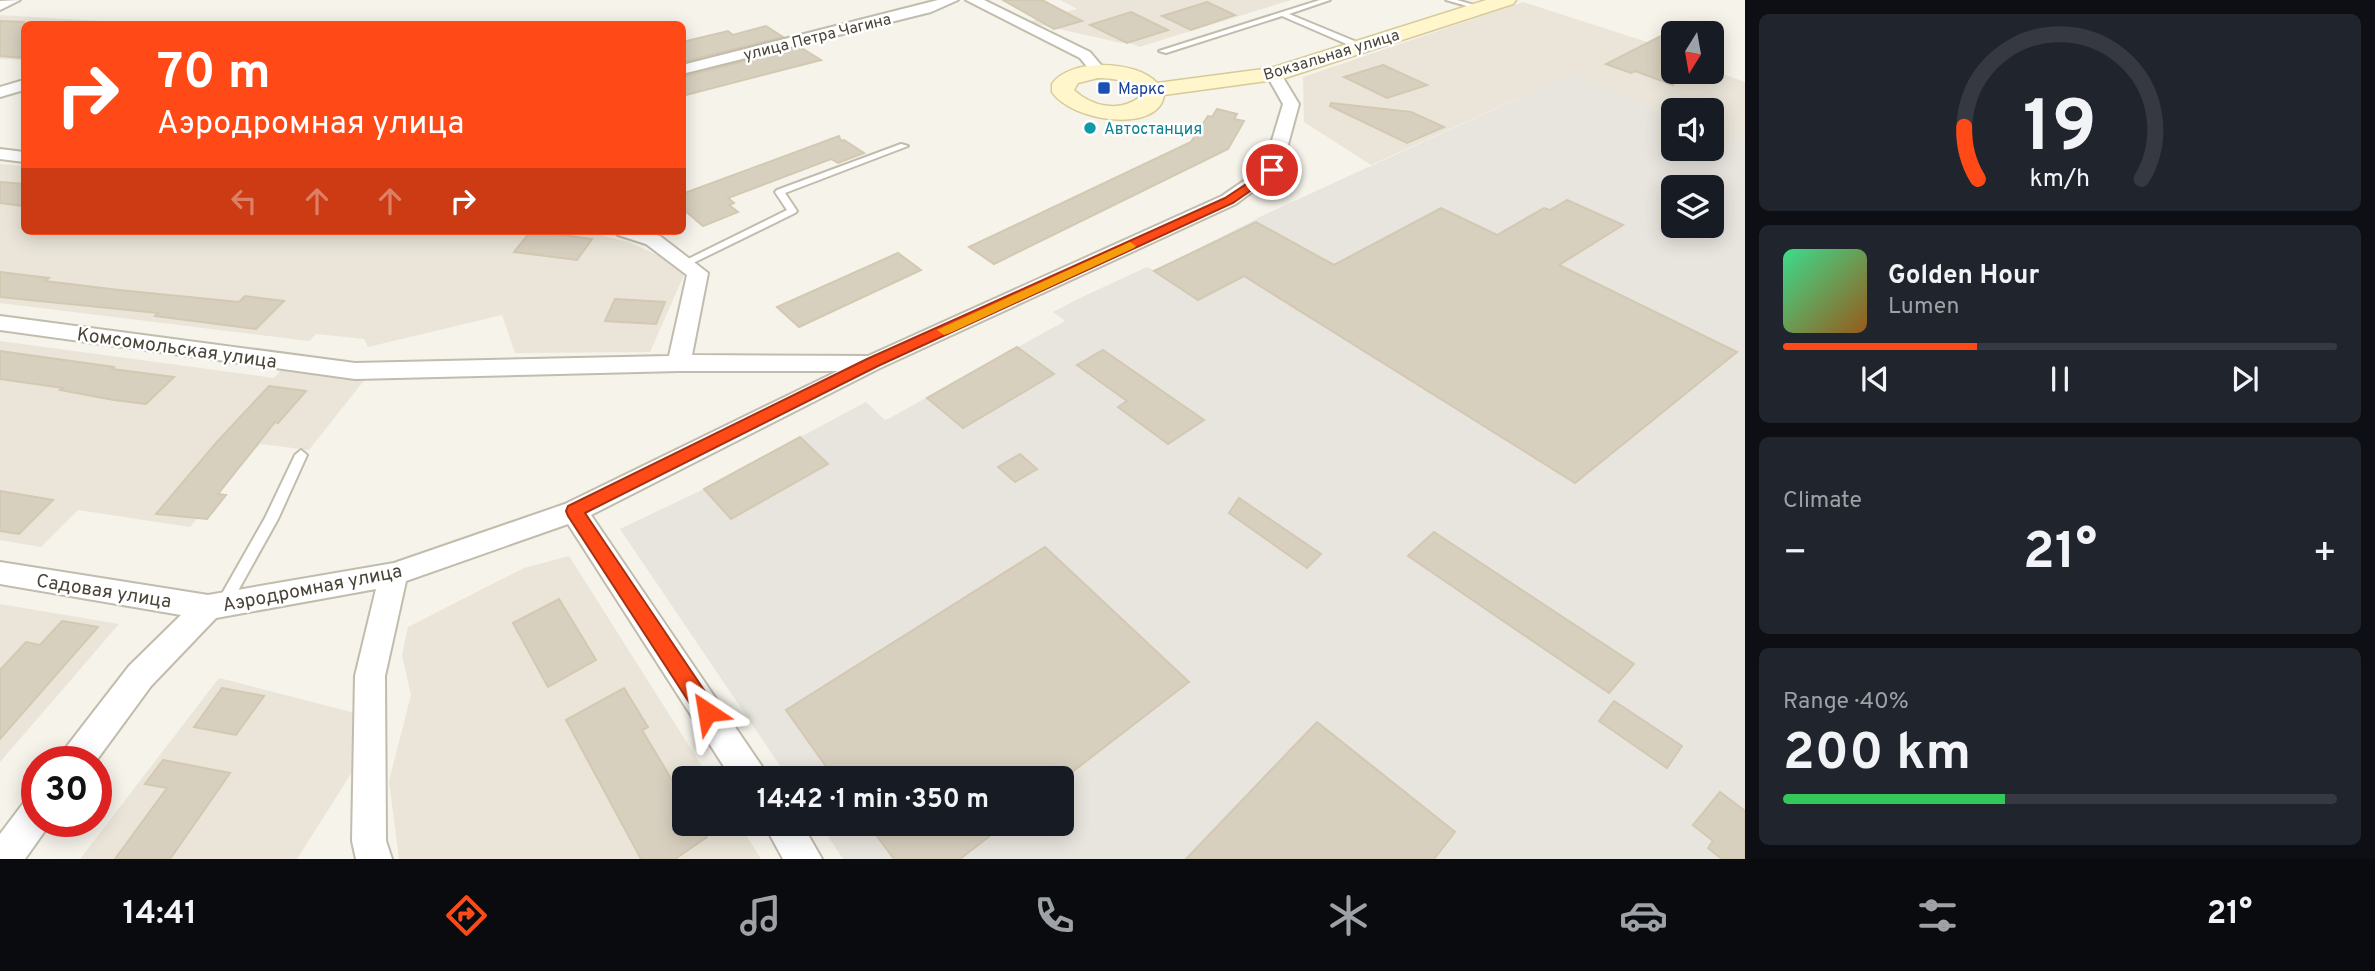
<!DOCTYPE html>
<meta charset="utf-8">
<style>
:root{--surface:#171b24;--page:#20242c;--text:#f1f3f6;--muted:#9ea1a6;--line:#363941;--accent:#ff4a18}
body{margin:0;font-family:Overpass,sans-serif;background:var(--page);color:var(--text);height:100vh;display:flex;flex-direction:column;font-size:26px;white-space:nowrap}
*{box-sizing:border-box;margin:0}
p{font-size:23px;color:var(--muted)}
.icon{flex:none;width:38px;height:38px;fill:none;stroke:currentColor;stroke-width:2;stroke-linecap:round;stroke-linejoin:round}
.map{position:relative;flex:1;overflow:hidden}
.details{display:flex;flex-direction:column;gap:14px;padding:14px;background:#0d0f14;width:630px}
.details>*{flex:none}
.hud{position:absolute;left:21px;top:21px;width:665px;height:214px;border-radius:10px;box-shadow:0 4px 18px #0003;background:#ff4a18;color:#fff;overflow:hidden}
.needle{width:46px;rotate:191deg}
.controls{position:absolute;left:1661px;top:21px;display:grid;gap:14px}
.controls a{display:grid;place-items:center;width:63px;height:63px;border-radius:10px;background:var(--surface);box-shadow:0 4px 18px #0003;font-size:35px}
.speed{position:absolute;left:21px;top:746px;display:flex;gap:14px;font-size:35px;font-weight:700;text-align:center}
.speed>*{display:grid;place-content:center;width:91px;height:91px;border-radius:50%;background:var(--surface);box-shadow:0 4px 18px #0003;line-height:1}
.speed .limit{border:10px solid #d22;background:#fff;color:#111}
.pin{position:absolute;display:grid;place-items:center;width:60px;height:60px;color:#fff;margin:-30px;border:4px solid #fff;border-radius:50%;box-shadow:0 2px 7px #0007}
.me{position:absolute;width:77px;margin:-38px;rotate:327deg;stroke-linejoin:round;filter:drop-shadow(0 0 5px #0008)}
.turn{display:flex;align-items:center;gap:24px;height:147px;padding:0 21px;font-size:32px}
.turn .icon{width:91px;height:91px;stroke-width:2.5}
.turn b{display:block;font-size:49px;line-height:60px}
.lanes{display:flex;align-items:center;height:66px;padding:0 21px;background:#0003;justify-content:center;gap:35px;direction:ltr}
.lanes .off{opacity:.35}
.big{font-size:52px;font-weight:700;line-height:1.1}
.details .tile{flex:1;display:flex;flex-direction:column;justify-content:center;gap:10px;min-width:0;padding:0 24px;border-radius:10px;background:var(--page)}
.details .dial{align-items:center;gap:0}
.dial svg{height:182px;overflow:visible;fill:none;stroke:var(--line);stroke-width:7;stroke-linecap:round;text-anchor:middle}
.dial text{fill:var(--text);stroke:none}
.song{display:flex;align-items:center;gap:21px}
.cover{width:84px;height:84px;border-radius:10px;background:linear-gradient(135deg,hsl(150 70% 55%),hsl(30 70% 35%))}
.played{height:7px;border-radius:4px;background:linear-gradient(90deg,var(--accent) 35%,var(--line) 35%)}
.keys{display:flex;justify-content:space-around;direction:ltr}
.heat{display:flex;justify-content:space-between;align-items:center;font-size:38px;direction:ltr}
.charge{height:10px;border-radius:5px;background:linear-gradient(90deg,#34c759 40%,var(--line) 0)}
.trip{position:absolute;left:672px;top:766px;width:402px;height:70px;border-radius:10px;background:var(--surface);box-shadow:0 4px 18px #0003;font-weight:700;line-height:70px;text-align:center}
.tabs{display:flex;height:112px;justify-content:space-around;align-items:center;background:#090b0e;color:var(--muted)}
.tabs .icon{width:49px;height:49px}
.tabs .selected{color:var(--accent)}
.tabs b{font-size:32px;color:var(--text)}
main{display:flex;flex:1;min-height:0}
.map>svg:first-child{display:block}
.residential{fill:#eae5d8}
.industrial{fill:#e8e4de;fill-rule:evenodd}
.building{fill:#d8d0bf;stroke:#d3c8b2;stroke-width:2}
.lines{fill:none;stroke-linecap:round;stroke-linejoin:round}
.lane-casing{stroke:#c2bcac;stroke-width:4}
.street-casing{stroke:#c2bcac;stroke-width:4}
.secondary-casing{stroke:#d7ca99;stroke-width:3}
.lane{fill:#fff;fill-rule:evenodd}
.street{fill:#fff;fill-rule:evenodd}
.secondary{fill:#fff6cb;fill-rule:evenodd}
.route{fill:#ff4a18;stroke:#a63010;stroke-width:2}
.slow{fill:#f59e0b}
.transit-dot{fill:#1a4fb4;stroke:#fff;stroke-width:2.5}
.culture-dot{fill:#0f9aa8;stroke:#fff;stroke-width:2.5}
.labels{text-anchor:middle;stroke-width:5;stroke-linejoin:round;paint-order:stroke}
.far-street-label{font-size:16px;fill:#4a4438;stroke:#fff}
.far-transit-label{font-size:16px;fill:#164399;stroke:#fff;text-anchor:start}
.far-culture-label{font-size:16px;fill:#0d838f;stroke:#fff;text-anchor:start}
.street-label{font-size:19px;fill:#4a4438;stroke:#fff}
</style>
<main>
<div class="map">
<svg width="1745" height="859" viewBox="0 0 1745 859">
<rect width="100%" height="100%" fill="#f5f3ea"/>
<!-- residential -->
<g class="residential">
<path d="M1060 0H1291L1139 47 1128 42 1121 43 1028 22 1077 9Z"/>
<path d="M1523 2 1647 42 1642 45 1673 56V72L1712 70 1745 82V138L1740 142 1712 130V110H1673V115L1571 74 1371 165 1304 122 1303 77Z"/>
<path d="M0 15 149 24H24V60L0 59Z"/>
<path d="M0 164 24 166V231H584L631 243 672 262 684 275 650 352 515 353 502 315 368 347 364 339 316 334 309 341 0 303Z"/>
<path d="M0 341 274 378 283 368 366 378 309 450 260 444 190 527 78 510 41 547 0 540Z"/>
<path d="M569 556 710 779H684V824H739L761 859H399L389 781 411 695 402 655 408 627 524 568Z"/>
<path d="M0 604 119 624 0 762Z"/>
<path d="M219 678 359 714 354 769 297 859H80Z"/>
</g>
<!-- industrial -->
<path class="industrial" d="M1571 74 1673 115V149H1712V130L1740 141 1745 138V859H843L820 824H1062V779H789L620 529 704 489 866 402 885 420 888 419 1065 321 1053 312 1080 298 1147 267 1155 271 1266 214ZM1673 187H1712V226H1673Z"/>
<!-- building -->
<g class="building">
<path d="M1003 0H1042L1082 21 1054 29Z"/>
<path d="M1207 2 1235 15 1191 30 1162 16Z"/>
<path d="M1131 12 1168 30 1127 43 1090 25Z"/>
<path d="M0 21 24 22V58L0 56Z"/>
<path d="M766 26 783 37 682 62V42L728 31 733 35Z"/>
<path d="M1673 30V85L1635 71 1631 73 1606 64Z"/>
<path d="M800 47 821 60 682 96V77Z"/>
<path d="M1383 65 1427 85 1387 98 1344 77Z"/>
<path d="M1331 103 1411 112 1444 127 1407 143 1330 106Z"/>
<path d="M1217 109 1237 114 1234 119 1244 121 1228 149 994 264 969 247 1191 142 1208 116 1212 117Z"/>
<path d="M839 136 841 141 844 140 864 153 838 163 831 159 728 198 734 203 729 205 738 212 703 226 682 208V194Z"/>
<path d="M0 182 24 184V206L0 203Z"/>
<path d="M1567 200 1623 225 1559 265 1737 352 1575 483 1244 276 1198 300 1154 271 1256 222 1334 265 1441 208 1497 235 1544 208 1550 210Z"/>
<path d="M531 231 592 239 577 260 514 252Z"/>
<path d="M898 253 921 270 799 327 777 307Z"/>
<path d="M0 272 49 278 45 281 119 290 239 302 245 296 284 301 256 329 155 316 158 313 0 297Z"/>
<path d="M615 299 665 302 656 324 605 321Z"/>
<path d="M1017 347 1054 374 963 428 927 398Z"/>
<path d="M1103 350 1204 420 1168 444 1118 407 1127 401 1077 365Z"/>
<path d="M0 351 114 367 112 369 174 377 146 404 114 400 60 390 63 388 0 379Z"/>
<path d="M269 386 306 391 278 423 275 422 218 494 226 495 207 519 156 514 216 443Z"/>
<path d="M800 437 828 464 731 519 704 489Z"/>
<path d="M1020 454 1037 469 1015 482 998 467Z"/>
<path d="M0 491 53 500 19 534 0 531Z"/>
<path d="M1239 498 1321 554 1307 568 1229 513Z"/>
<path d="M1434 532 1634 664 1609 693 1408 556Z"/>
<path d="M1045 547 1189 682 1063 779H835L786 710Z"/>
<path d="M559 599 596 660 548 687 513 623Z"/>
<path d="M62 621 98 627 0 739V670L26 642 40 645Z"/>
<path d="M222 688 264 696 236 735 194 727Z"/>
<path d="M624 688 648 727 642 730 684 800V824H699L707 837 675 859H641L566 720Z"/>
<path d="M1614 701 1682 746 1667 768 1599 721Z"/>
<path d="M1317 722 1455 832 1434 859H1186Z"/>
<path d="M163 760 230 773 170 859H115L167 788 145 784Z"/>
<path d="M1720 792 1745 811V859H1722L1708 848 1713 841 1693 825Z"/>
<path d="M868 824H1005L960 859H894Z"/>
</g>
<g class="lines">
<!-- lane casing -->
<g class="lane-casing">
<g id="lane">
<path d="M1320 0H1330L1289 14 1364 45V49H1358L1282 16 1166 53 1159 51Z"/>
<path d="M1446 0H1457L1484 8 1481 10Z"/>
<path d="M901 144 908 146 785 193 797 211 795 213 689 265H681L680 263 787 210 775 192 777 190Z"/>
<path d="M301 450 307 455 278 519 229 607 224 609 219 607 217 603 219 599 265 518 295 455Z"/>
</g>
</g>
<!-- street casing -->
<g class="street-casing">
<g id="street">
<path d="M20 0 0 10V1Z"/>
<path d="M938 0H958L931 12 682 74V65Z"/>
<path d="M966 0H984L1090 52 1106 71 1098 76 1093 74 1080 58Z"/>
<path d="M1274 69 1279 71 1299 104 1281 170 1236 204 880 368 591 515 763 768 768 779H732L568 524 406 581 385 676 386 841 392 859H356L352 841 355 676 376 589 216 618 151 686 96 761H60L64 750 129 666 181 615 0 584V562L208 595 394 563 565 504 838 371H679L355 379 0 330V316L355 363 669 356 687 275 646 244 618 235 615 231H645L660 236 708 273 692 355 868 356 1222 196 1264 167 1283 104 1266 74Z"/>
<path d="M24 80V90L0 97V87Z"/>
<path d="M0 149 24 152V162L0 159Z"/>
<path d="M37 796V821H51L49 825 25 859H0V834L25 801Z"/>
<path d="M764 824H802L822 859H783Z"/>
</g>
</g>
<!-- secondary casing -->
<g class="secondary-casing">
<path id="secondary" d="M1486 0H1516L1513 4 1282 79 1164 95C1159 134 1072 122 1052 92V84C1070 58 1136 60 1157 83L1271 68ZM1098 78C1114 79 1136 79 1141 96 1121 113 1092 107 1074 90L1078 83Z"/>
</g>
<!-- lane -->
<use href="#lane" class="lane"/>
<!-- street -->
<use href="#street" class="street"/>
<!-- secondary -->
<use href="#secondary" class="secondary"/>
</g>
<!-- route -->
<path class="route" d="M1272 167 1278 170 1276 173 1233 203 878 366 585 513 714 705 717 712 714 719 707 721 700 719 568 516 566 511 568 506 867 359 1225 198Z"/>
<!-- slow -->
<path class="slow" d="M1130 242 1136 246 1134 248 950 333 944 335 937 330Z"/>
<!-- markers -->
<rect class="transit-dot" x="1097" y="81" width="14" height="14" rx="3.5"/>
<circle class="culture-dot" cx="1090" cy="128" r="7"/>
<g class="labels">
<!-- far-street labels -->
<g class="far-street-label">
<text transform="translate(817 36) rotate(-14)" y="6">улица Петра Чагина</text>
<text transform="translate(1331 54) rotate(-17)" y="6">Вокзальная улица</text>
</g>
<!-- far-transit labels -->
<g class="far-transit-label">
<text x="1118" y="94">Маркс</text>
</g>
<!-- far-culture labels -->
<g class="far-culture-label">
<text x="1104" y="134">Автостанция</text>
</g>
<!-- street labels -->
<g class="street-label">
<text transform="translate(177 347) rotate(8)" y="7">Комсомольская улица</text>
<text transform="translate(312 587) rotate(-11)" y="7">Аэродромная улица</text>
<text transform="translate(104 590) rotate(9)" y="7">Садовая улица</text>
</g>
</g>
</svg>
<div class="controls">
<a><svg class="needle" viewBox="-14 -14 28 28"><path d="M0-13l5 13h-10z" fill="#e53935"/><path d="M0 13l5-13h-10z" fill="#9ea1a6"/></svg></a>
<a><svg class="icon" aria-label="sound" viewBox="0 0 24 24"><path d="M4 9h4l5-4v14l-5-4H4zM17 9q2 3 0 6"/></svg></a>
<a><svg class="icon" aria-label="layers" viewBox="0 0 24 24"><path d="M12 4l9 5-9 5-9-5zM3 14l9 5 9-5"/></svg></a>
</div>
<div class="speed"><div class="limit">30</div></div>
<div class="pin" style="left:1272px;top:170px;background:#d93025"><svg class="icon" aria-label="arrive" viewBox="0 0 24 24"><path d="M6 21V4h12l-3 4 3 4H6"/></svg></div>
<svg class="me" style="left:707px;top:712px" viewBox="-20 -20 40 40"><path d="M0-17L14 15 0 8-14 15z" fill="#ff4a18" stroke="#fff" stroke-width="4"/></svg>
<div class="trip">14:42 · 1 min · 350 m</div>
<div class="hud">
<div class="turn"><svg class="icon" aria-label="right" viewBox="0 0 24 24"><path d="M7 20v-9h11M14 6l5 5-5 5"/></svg><div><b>70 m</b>Аэродромная улица</div></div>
<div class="lanes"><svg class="icon off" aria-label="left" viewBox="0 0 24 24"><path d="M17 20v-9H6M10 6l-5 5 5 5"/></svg><svg class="icon off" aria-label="ahead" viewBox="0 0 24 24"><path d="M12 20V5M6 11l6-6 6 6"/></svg><svg class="icon off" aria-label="ahead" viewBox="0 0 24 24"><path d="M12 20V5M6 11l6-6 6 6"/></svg><svg class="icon" aria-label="right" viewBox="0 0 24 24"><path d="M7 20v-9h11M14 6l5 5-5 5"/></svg></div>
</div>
</div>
<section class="details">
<div class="tile dial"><svg viewBox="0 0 100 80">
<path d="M14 69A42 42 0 1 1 86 69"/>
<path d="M14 69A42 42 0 0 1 8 46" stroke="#ff4a18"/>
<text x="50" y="56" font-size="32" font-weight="700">19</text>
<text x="50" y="72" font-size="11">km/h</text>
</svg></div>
<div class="tile">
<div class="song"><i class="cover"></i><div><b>Golden Hour</b><p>Lumen</p></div></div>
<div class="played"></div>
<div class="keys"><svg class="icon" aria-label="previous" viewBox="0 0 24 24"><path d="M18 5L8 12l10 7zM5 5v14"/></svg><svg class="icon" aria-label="pause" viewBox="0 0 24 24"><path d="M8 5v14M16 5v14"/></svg><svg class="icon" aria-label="next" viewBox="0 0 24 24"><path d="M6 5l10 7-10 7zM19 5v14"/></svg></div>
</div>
<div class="tile"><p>Climate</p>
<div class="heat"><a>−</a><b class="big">21°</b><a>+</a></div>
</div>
<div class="tile"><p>Range · 40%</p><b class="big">200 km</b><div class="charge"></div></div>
</section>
</main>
<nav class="tabs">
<b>14:41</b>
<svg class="icon selected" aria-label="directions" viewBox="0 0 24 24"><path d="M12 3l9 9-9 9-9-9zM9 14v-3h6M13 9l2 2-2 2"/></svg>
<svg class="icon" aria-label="music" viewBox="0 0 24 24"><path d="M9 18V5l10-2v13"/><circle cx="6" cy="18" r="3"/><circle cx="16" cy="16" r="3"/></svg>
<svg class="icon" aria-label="phone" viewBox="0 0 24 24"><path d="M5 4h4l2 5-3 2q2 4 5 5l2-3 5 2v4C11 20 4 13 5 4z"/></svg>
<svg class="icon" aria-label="climate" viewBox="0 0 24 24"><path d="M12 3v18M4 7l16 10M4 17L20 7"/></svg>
<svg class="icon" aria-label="car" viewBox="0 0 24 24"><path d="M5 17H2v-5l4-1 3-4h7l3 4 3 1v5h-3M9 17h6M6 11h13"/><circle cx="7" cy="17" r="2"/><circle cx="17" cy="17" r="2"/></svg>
<svg class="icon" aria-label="filters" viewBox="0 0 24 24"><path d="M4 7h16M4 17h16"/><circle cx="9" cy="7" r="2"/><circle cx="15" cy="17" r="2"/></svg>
<b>21°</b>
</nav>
